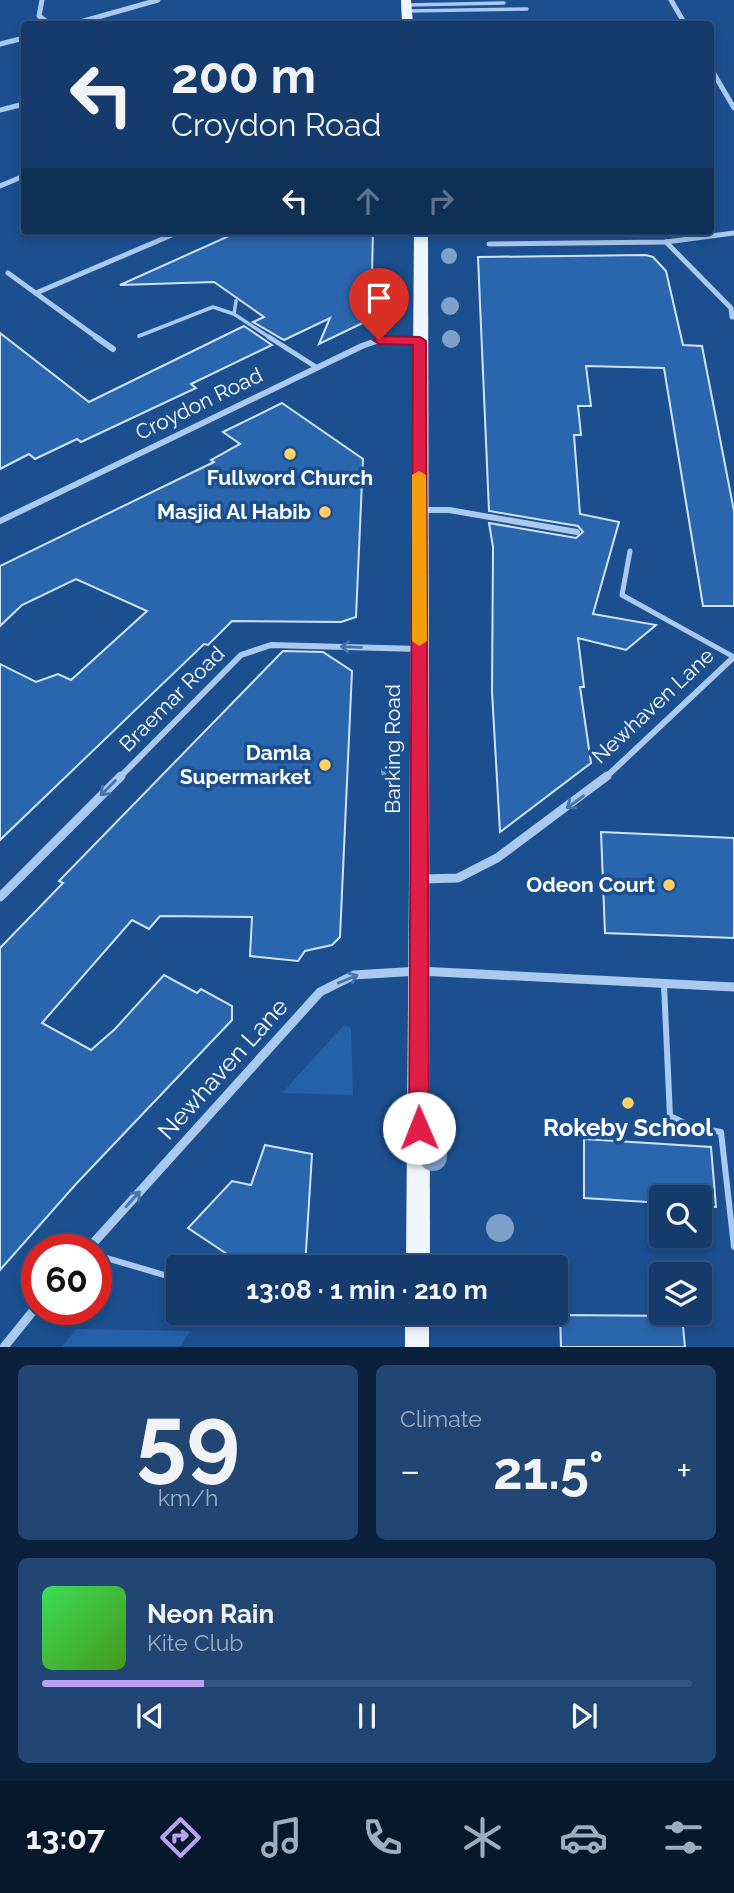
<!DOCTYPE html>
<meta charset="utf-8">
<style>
:root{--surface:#143b6b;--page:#214673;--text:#f1f3f6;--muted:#9dadc1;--line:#33557e;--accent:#bca0f2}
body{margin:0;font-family:Raleway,sans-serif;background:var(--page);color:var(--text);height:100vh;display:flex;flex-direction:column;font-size:26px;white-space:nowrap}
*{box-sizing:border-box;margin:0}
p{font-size:23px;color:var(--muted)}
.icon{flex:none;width:38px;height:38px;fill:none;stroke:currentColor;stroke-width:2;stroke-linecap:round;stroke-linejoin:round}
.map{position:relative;height:1347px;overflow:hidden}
.side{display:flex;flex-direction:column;gap:18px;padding:18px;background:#0b203b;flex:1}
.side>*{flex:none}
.top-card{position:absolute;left:21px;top:21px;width:693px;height:214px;border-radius:7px;box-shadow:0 4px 10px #0003,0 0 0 2px var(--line);background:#143b6b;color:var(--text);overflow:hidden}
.buttons{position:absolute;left:649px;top:1185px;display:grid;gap:14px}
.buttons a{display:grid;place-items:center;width:63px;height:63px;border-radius:7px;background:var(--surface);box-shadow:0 4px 10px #0003,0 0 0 2px var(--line);font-size:35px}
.speed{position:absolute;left:21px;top:1234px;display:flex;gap:14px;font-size:35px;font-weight:700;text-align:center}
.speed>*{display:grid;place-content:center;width:91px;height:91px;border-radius:50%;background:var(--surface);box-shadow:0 4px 10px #0003,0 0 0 2px var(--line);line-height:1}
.speed .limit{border:10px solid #d22;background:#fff;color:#111}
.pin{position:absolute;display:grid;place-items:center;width:60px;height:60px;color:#fff;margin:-72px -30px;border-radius:50% 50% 50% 0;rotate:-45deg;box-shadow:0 0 7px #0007}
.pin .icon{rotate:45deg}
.me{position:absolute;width:77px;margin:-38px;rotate:359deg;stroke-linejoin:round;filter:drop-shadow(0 0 5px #0008)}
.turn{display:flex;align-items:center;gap:24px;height:147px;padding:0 35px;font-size:32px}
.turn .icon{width:91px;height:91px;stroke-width:2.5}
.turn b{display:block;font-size:49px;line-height:60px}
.lanes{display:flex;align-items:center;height:66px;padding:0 35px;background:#0003;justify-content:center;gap:35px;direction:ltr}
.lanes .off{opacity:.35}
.big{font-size:52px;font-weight:700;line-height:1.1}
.side .tile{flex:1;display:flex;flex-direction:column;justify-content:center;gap:10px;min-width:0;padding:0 24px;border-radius:10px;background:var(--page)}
.side .dial{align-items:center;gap:0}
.dial b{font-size:91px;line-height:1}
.song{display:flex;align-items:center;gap:21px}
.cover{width:84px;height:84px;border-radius:10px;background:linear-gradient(135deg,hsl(130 70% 55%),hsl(100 70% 35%))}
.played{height:7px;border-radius:4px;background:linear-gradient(90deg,var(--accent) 25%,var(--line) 25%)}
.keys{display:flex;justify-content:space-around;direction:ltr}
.heat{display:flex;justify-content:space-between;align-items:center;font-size:38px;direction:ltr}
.side .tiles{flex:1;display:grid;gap:18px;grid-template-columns:1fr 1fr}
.tile:last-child{grid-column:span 2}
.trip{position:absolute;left:166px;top:1255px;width:402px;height:70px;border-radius:7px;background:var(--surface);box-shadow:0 4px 10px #0003,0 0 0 2px var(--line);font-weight:700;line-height:70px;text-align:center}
.tabs{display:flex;height:112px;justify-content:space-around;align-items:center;background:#08182b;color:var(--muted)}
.tabs .icon{width:49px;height:49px}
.tabs .current{color:var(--accent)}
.tabs b{font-size:32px;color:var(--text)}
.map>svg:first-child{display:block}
.green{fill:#2461a8}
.building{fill:#2a66ad;stroke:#cfe3fa;stroke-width:2}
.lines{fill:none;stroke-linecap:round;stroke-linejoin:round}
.service-far2{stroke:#a9c9ee;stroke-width:3.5}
.service-far1{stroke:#a9c9ee;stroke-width:5}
.service{stroke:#a9c9ee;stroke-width:6}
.minor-far2{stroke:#a9c9ee;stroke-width:5}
.minor-far1{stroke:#a9c9ee;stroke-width:6}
.minor{stroke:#a9c9ee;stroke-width:9}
.primary{fill:#f0f6ff;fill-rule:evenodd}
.tree{fill:#7ea0ca}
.oneway{stroke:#4674ac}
.route{fill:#e11d48;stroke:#92132f;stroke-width:2}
.slow{fill:#f59e0b}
.poi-dot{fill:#ffd166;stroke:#1b4f8f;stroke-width:2.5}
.labels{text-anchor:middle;stroke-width:7;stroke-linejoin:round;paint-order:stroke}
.street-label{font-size:21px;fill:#fff;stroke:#1b4f8f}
.poi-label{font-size:21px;font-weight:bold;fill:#fff;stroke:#1b4f8f;text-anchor:end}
.near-street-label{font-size:24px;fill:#fff;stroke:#1b4f8f}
.near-poi-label{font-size:24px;font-weight:bold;fill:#fff;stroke:#1b4f8f}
</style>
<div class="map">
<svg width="734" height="1347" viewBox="0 0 734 1347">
<rect width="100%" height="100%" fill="#1b4f8f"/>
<!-- green -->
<g class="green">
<path d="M344 1025 351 1028 353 1095 282 1093Z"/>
<path d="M76 1329 190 1331 180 1347H62Z"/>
</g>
<!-- building -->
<g class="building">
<path d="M240 231H373L371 319 319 344 330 318 284 340 253 322 264 317 214 282 120 285Z"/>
<path d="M646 255 653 257 666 271 683 345 702 346 734 511V606H703L664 368 586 366 591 406H578L581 435H574L580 514 619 522 593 614 656 625 626 650 578 638 584 687H580L591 763 500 832 492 692 493 547 489 523 576 538 583 532 578 526 489 511 478 257Z"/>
<path d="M244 326 272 345 191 384 196 388 81 442 77 439 35 459 29 454 0 469V333L89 402Z"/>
<path d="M282 403 363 459 356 617 341 622 232 621 208 645 204 644 0 840V664L36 682 58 674 71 680 147 611 76 579 22 605 0 626V566L214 462 211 460 240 444 223 432Z"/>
<path d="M283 651 323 652 352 671 340 937 332 945 305 951 298 961 250 956 252 917 160 916 149 929 132 920 42 1023 91 1050 115 1029 164 975 197 993 201 989 232 1006V1020L76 1184 0 1270V948L63 883 59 881Z"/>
<path d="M601 832 734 838V938L605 933Z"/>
<path d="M584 1139 711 1147 716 1207 700 1206V1197H662V1203L584 1198Z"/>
<path d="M265 1145 312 1154 305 1267H243L223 1263 227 1254 188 1228 232 1181 251 1185Z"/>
<path d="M560 1315 682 1316 685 1347H561Z"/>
</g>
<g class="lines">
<!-- service-far2 -->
<g class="service-far2">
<path d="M406 5 504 3"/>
<path d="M407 11 527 9"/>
<path d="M236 301 234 314 272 339"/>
<path d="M139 336 213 307 234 314"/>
</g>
<!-- service-far1 -->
<g class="service-far1">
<path d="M269 337 316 367"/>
<path d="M630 551 622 595 734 657"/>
</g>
<!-- service -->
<g class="service">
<path d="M664 985 670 1116 693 1127 721 1132 734 1247"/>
<path d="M96 1255 178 1279"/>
</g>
<!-- minor-far2 -->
<g class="minor-far2">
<path d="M42 0 39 16 50 24"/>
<path d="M671 0 685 24"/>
<path d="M73 24 158 0"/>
<path d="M0 44 24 38"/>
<path d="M710 67 734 108"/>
<path d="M0 110 24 104"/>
<path d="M0 186 24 176"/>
<path d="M666 242 731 308 732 317"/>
<path d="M489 244 666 242 734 233"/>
<path d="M8 273 99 339"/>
<path d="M36 293 181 231"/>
</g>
<!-- minor-far1 -->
<g class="minor-far1">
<path d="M96 337 113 349"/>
<path d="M419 510H449L577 532"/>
<path d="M0 521 362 346 379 340 420 341"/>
<path d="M119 778 241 655 271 645 419 649"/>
<path d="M605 778 734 657"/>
</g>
<!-- minor -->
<g class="minor">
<path d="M422 879 458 878 497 858 607 776"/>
<path d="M0 897 121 776"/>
<path d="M87 1250 320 992 354 975 419 971 734 987"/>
<path d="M4 1347 37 1306"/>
</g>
<!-- primary -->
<g class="primary">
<path d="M401 0H411L413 24H402Z"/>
<path d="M414 231H428L430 1267H406Z"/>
<rect x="405" y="1312" width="24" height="35"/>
</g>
</g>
<!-- trees -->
<g class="tree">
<circle cx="449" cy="256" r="8"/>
<circle cx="450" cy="306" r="9"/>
<circle cx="451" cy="339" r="9"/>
<circle cx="391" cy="771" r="10"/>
<circle cx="433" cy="1157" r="14"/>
<circle cx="500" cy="1228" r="14"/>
</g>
<!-- one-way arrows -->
<defs><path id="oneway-shaft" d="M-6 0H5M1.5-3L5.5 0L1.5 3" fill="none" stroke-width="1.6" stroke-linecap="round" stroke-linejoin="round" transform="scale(1.75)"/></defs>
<g class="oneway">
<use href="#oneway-shaft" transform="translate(351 647) rotate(-178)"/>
<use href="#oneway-shaft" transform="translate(108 788) rotate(135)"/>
<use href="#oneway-shaft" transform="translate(575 802) rotate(144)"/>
<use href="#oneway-shaft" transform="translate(348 979) rotate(-22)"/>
<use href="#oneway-shaft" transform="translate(133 1199) rotate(-48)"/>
</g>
<!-- route -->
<path class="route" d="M420 337 426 341 429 1128 426 1134 419 1136 412 1134 409 1128 413 345 379 344 373 340 379 336Z"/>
<!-- slow -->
<path class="slow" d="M419 471 426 475 427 641 419 646 412 641V475Z"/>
<!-- markers -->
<g class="poi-dot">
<circle cx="290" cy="454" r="7"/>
<circle cx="325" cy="512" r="7"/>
<circle cx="325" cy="765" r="7"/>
<circle cx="669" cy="885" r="7"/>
<circle cx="628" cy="1103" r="7"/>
</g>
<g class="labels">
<!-- street labels -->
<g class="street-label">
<text transform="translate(199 404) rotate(-26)" y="7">Croydon Road</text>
<text transform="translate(172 699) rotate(-45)" y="7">Braemar Road</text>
<text transform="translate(653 706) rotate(-43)" y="7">Newhaven Lane</text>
<text transform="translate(393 749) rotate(-90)" y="7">Barking Road</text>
</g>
<!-- poi labels -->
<g class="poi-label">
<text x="290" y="485" text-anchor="middle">Fullword Church</text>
<text x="311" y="519">Masjid Al Habib</text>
<text x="311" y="760">Damla<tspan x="311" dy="24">Supermarket</tspan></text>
<text x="655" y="892">Odeon Court</text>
</g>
<!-- near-street labels -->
<g class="near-street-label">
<text transform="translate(223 1069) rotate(-48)" y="8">Newhaven Lane</text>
</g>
<!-- near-poi labels -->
<g class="near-poi-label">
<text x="628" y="1136">Rokeby School</text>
</g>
</g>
</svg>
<div class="buttons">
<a><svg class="icon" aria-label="search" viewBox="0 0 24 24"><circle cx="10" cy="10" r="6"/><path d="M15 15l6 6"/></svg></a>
<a><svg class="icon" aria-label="layers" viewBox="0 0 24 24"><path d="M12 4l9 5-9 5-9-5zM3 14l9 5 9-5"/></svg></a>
</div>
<div class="speed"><div class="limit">60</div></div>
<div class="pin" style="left:379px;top:340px;background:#d93025"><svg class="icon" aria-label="arrive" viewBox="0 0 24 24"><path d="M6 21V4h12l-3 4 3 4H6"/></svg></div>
<svg class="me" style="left:419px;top:1128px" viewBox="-20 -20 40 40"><circle r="19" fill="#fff"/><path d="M0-13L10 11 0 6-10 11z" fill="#e11d48"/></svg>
<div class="trip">13:08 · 1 min · 210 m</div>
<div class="top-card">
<div class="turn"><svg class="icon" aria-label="left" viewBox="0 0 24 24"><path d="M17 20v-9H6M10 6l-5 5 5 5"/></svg><div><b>200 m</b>Croydon Road</div></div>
<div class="lanes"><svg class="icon" aria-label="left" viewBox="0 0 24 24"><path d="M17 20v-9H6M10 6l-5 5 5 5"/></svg><svg class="icon off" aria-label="ahead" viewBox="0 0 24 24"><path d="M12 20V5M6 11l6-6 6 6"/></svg><svg class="icon off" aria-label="right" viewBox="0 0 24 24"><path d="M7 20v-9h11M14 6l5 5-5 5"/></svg></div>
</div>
</div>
<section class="side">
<div class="tiles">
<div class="tile dial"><b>59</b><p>km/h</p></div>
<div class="tile"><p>Climate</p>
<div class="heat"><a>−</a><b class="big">21.5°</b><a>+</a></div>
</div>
<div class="tile">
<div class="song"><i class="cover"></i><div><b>Neon Rain</b><p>Kite Club</p></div></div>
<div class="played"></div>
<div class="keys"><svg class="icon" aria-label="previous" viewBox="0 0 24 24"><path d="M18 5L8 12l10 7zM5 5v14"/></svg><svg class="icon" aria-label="pause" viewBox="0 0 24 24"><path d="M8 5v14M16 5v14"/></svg><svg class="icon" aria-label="next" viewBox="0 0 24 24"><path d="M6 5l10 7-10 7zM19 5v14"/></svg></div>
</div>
</div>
</section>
<nav class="tabs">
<b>13:07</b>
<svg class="icon current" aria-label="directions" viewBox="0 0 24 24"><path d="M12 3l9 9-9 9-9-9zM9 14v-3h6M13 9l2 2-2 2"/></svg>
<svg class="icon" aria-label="music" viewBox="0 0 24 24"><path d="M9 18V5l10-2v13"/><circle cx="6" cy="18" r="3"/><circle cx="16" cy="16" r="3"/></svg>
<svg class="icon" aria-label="phone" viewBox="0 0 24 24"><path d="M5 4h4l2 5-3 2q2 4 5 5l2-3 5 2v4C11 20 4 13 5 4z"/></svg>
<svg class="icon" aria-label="climate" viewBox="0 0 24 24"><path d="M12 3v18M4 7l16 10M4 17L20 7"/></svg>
<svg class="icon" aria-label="car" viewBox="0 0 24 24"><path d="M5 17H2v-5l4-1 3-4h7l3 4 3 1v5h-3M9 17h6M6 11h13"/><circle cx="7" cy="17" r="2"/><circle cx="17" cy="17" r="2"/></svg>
<svg class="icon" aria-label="filters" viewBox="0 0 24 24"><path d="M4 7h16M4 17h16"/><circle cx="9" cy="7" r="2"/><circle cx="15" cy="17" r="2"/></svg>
</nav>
